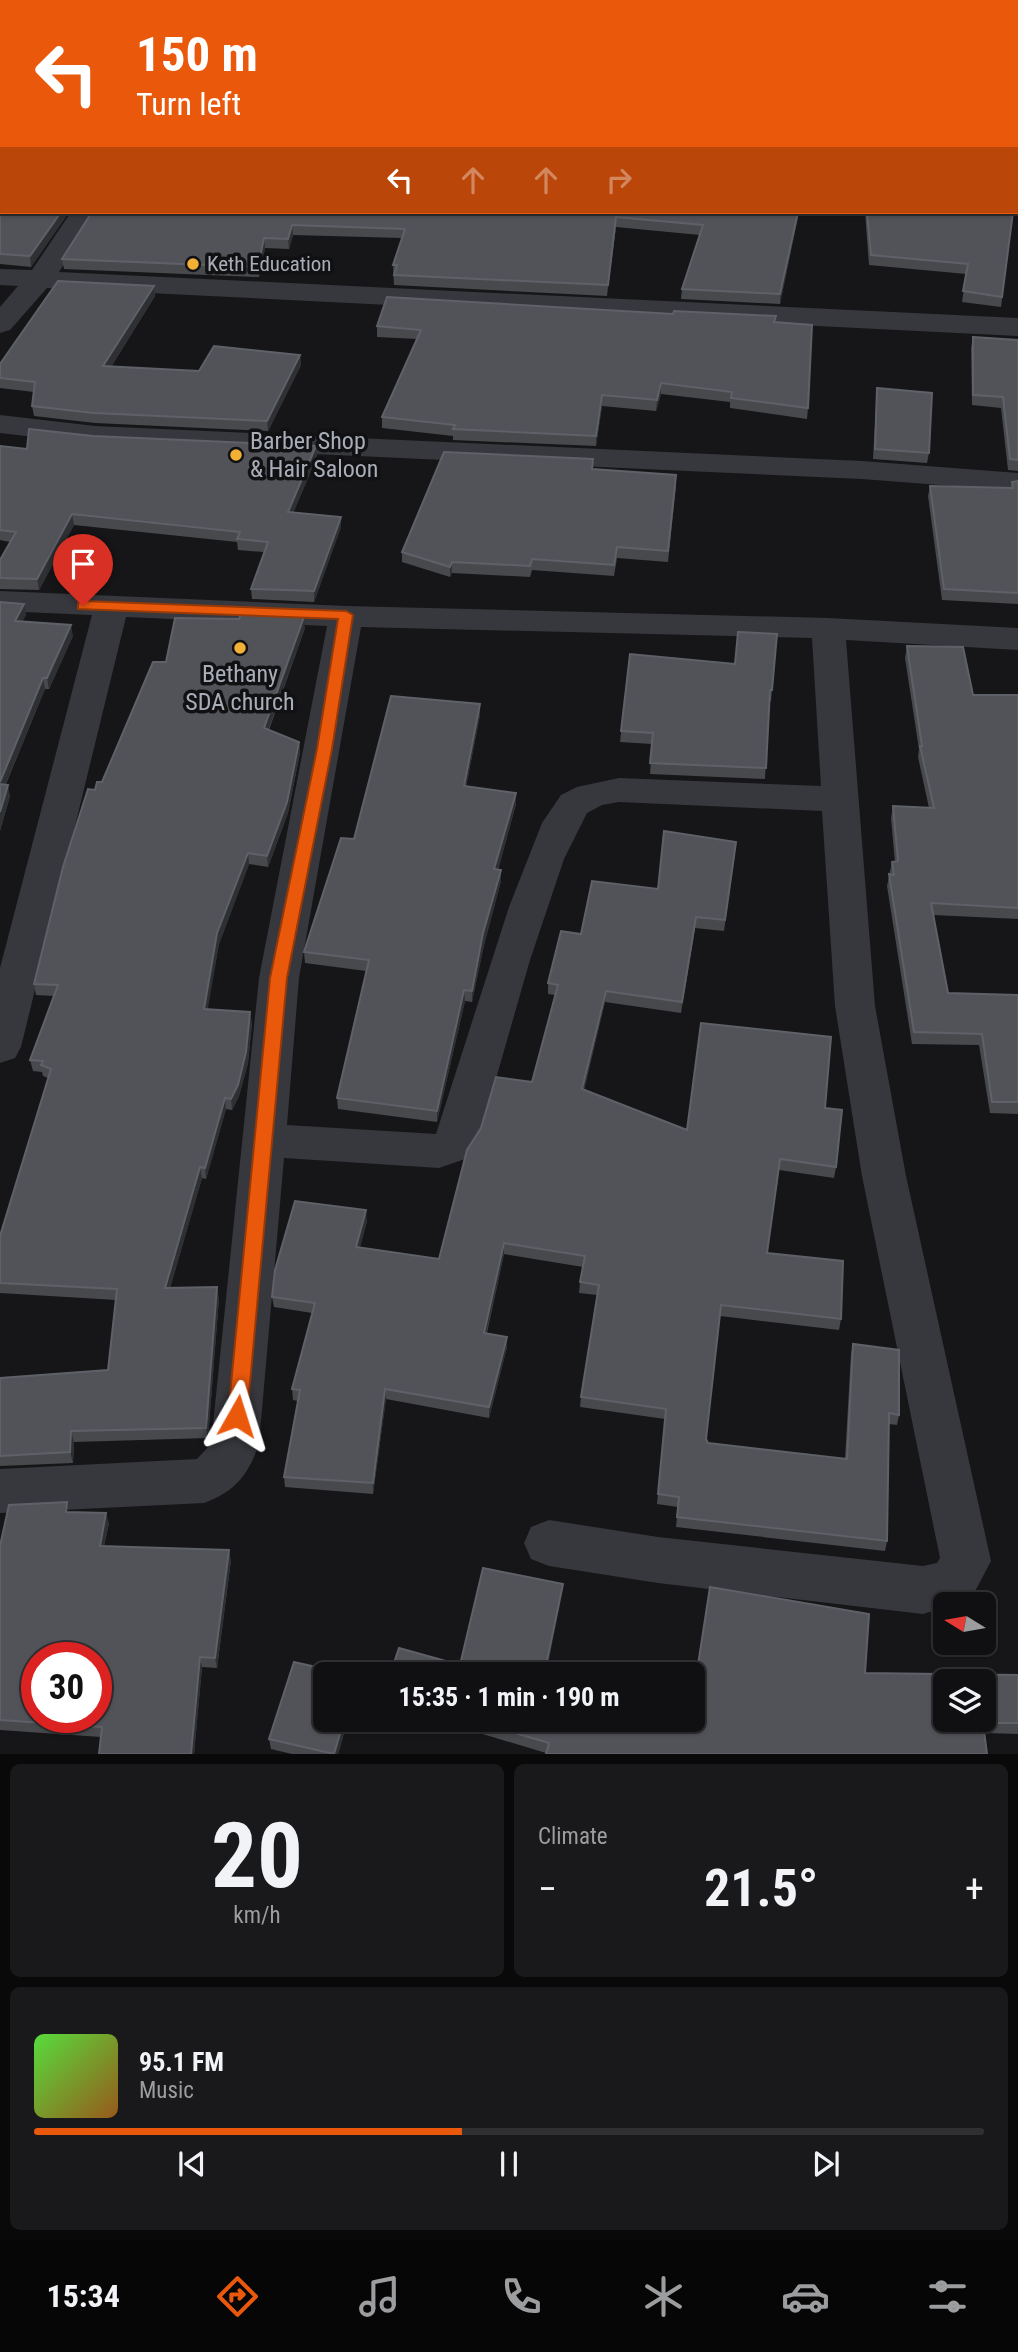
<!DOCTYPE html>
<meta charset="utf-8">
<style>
:root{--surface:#101012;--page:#19191b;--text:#f1f3f6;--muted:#9c9d9f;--line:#303032;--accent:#ea580c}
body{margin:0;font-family:"Roboto Condensed",sans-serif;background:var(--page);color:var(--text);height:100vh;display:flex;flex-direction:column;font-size:26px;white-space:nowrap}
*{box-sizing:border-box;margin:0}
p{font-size:23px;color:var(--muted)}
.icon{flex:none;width:38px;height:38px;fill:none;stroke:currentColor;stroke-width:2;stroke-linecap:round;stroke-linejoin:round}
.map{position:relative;height:1754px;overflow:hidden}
.details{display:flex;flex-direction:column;gap:10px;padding:10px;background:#09090a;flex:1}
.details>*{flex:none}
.top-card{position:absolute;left:0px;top:0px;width:1018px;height:214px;box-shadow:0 2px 5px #0004,0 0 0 2px var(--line);background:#ea580c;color:#fff;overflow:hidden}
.needle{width:46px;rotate:281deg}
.fabs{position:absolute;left:933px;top:1592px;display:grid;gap:14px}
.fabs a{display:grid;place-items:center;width:63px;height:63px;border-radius:10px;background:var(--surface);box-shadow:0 2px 5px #0004,0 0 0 2px var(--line);font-size:35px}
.speed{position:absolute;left:21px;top:1642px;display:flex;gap:14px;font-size:35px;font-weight:700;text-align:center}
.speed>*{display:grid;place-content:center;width:91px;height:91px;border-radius:50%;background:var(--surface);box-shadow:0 2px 5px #0004,0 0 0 2px var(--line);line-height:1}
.speed .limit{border:10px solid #d22;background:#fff;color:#111}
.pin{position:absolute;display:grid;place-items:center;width:60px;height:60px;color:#fff;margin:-72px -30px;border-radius:50% 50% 50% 0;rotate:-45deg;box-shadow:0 0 7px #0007}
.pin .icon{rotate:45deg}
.me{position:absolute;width:77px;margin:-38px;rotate:6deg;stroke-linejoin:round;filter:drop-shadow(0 0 5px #0008)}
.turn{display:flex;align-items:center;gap:24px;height:147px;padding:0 21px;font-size:32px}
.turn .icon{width:91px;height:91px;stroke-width:2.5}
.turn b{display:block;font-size:49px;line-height:60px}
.lanes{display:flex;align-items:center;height:66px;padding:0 21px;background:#0003;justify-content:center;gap:35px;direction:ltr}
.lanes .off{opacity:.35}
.big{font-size:52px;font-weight:700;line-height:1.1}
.details .widget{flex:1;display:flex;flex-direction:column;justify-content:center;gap:10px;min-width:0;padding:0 24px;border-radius:10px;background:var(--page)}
.details .dial{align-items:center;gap:0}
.dial b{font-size:91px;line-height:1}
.song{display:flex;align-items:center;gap:21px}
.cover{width:84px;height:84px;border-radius:10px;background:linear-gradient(135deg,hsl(110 70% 55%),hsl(30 70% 35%))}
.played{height:7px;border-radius:4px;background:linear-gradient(90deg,var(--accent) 45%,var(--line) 45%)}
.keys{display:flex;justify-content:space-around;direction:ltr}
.heat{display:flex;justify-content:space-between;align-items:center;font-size:38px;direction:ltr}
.details .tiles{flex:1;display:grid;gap:10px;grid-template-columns:1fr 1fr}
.widget:last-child{grid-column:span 2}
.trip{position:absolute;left:313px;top:1662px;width:392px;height:70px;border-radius:10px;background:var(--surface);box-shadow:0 2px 5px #0004,0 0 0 2px var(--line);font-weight:700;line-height:70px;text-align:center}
.menu{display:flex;height:112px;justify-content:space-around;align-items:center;background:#060607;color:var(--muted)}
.menu .icon{width:49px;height:49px}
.menu .selected{color:var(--accent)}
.menu b{font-size:32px;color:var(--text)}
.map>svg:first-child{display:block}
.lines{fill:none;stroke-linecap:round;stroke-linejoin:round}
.minor{fill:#37383d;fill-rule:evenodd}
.wall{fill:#47494d}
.shaded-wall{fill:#2f3033}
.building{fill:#525359;stroke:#5f6168;stroke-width:2;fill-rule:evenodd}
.route{fill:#ea580c;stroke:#983908;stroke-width:2}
.poi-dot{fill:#f2b134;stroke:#111113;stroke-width:2.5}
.labels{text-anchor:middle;stroke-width:7;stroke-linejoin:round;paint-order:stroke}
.far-poi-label{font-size:21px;fill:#a8adb8;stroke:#111113;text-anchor:start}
.poi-label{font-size:24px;fill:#a8adb8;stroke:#111113;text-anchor:start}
</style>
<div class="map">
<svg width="1018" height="1754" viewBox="0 0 1018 1754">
<rect width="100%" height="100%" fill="#161618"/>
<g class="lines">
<!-- minor -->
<g class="minor">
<rect x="0" y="140" width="2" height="16"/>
<path d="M71 212H97L59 272 1018 318V336L47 288 10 330 0 333V307L18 286 0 285V269L32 270Z"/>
<path d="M0 415 95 426 862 461 1018 473V491L862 479 95 444 0 433Z"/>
<path d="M0 591 346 606 828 618 1018 628V650L846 640 875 1006 906 1176 991 1561 971 1599 923 1614 658 1583 549 1566 531 1559 524 1543 531 1527 549 1520 658 1537 923 1566 937 1563 940 1558 862 1176 835 1006 822 811 619 802 602 805 587 813 564 859 530 960 479 1138 465 1159 439 1168 284 1158 259 1444C248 1475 236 1491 204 1503L0 1513V1469L197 1459 211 1444 259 978 327 626 126 617 21 1047 15 1058 0 1063V968L92 615 0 611ZM361 627 812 638 821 786 619 778 577 787 561 795 542 823 509 907 436 1134 287 1125 299 978Z"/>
</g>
</g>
<!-- wall -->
<g class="wall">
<path d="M0 0H844L843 2H2V120H0Z"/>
<path d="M0 177 69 212 31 267 0 264Z"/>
<path d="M92 212H799L780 304 681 299 682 289 700 235 616 227 607 296 394 285 393 265 402 238 293 235 289 249 265 248 259 277 64 269 62 259Z"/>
<path d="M865 212H1013L1001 307 962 302 966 274 869 265Z"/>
<path d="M154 286 155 296 111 367 199 371 300 355 301 365 268 431 95 423 34 416 32 406 34 392 0 388V364Z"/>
<path d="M673 314 776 316 775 322 808 408 807 419 730 408V402L661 394 656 411 602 406 596 446 453 440V436L382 428V417L417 339 377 337V326Z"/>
<path d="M973 337 1018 340V471L1008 470 1001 408 972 405 971 348Z"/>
<path d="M877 388 929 453 927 463 873 459Z"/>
<path d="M93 436 316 446 317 457 293 513 341 517V527L314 602 252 599 251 589 264 552 238 550 237 542 74 525 39 590 0 589V560L10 542 0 540V446L27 449Z"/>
<path d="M593 469 676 486 668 562 617 558 614 576 532 570 530 577 452 573 450 577 402 562V552Z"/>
<path d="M1018 481V604L942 600 928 496 930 486 1011 488 1012 482Z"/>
<path d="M0 602 26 615 22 621 73 636 49 689H45L6 784 10 796 0 831Z"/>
<path d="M305 628 269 730 299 742 300 753 288 813 268 867 249 864 219 944 207 1009 252 1023 248 1063 239 1096 232 1110 226 1109 206 1179 202 1178 170 1288 219 1298 208 1438 74 1442 73 1463 0 1466V1378L108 1370 116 1300 0 1293V1236L48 1078 43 1076 42 1072 33 1071 30 1060 54 996 36 995 34 984 95 790 102 782 166 662Z"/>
<path d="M907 646 973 695H1018V919L933 915 948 993 1018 995V1114L990 1113 979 1045 912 1044 887 886 892 862H895L891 818 893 806 929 808 918 757 919 749 905 658Z"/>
<path d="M630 654 772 690 771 701H769L765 779 650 774 652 744 620 742Z"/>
<path d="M480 715 466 787 516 793V804L498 870H501V881L484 945 472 1002 465 1001 437 1122 338 1109 337 1098 366 971 305 963 304 952 354 839Z"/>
<path d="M735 853 724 931 695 928 681 1013 605 1002 584 1090 687 1130 825 1108 836 1167 834 1178 779 1170 767 1253 841 1319 839 1330 720 1316 706 1439 708 1443 845 1459 851 1354 853 1344 899 1415 897 1425 889 1424 887 1541 885 1551 676 1527 678 1507 657 1504 665 1419 580 1407 581 1397 597 1295 579 1293 580 1282 583 1267 504 1254 487 1333 507 1347 489 1418 386 1399 373 1494 285 1487 284 1477 298 1401 293 1400 292 1389 312 1313 274 1307 272 1297 367 1221 360 1247 439 1259 532 1082 555 995 548 994V983L581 934 658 889Z"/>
<path d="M69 1512 109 1523 104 1546 231 1560 217 1668 202 1667 194 1754H99L101 1737 0 1730V1546Z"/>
<path d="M865 1673 1018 1675V1734L985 1733 546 1753 436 1720H693Z"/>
<path d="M326 1720H348L338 1754H292L271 1749 269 1739Z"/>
</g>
<!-- shaded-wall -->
<g class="shaded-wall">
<path d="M61 212H69L31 267 30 256Z"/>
<path d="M798 212H799L780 304V294Z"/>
<path d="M616 217V227L607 296 608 285Z"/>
<path d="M292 225 293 235 289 249 288 239Z"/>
<path d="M264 238 265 248 259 277 258 267Z"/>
<path d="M154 286 155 296 105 377 103 366Z"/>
<path d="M300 355 301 365 268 431 267 421Z"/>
<path d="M661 383V394L656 411 657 400Z"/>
<path d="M602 395V406L596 446V436Z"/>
<path d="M316 446 317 457 289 523 288 512Z"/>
<path d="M72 514 74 525 39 590 37 579Z"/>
<path d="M341 517V527L314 602V591Z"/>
<path d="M452 562V573L450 577V567Z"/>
<path d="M24 604 26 615 17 631 15 621Z"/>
<path d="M304 617 305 628 265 739 264 728Z"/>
<path d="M71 625 73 636 49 689 47 678Z"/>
<path d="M43 678 45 689 1 795 0 782Z"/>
<path d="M480 704V715L464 797V786Z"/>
<path d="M299 742 300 753 288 813 268 867 267 856Z"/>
<path d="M8 785 10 796 0 831V812Z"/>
<path d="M516 793V804L495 880 494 869Z"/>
<path d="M248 853 249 864 219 944 206 1020 204 1009 217 933Z"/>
<path d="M501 870V881L484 945 472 1002V991L483 933Z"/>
<path d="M696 917 695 928 681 1013 682 1002Z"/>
<path d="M464 990 465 1001 437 1122V1111Z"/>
<path d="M606 991 605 1002 581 1100 582 1089Z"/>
<path d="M250 1012 252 1023 248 1063 239 1096 232 1110 231 1099Z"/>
<path d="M225 1098 226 1109 206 1179 205 1168Z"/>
<path d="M200 1167 202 1178 167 1299 165 1288Z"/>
<path d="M366 1210 367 1221 357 1258 356 1247Z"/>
<path d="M504 1243V1254L484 1343V1333Z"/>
<path d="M217 1287 219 1298 208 1438 206 1428Z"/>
<path d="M507 1337V1347L489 1418V1407Z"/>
<path d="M385 1389 386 1399 373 1494V1483Z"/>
<path d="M71 1431 74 1442 73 1463 70 1452Z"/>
<path d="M106 1513 109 1523 102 1556 100 1546Z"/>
<path d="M229 1550 231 1560 217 1668 215 1658Z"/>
<path d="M563 1584 562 1594 546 1675H544Z"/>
<path d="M200 1657 202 1667 194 1754H191Z"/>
<path d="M344 1720H348L338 1754H334Z"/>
</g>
<!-- building -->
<g class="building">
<path d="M0 0H843L842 2H2V111H0Z"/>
<path d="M848 0H1018V128L1017 129V2H848Z"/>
<rect x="1017" y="147" width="1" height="28"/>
<path d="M0 177 2 178V212H61L30 256 0 254Z"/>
<path d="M92 212H798L780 294 682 289 703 225 616 217 608 285 394 275 397 265H393L405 229 292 225 288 239 264 238 258 267 62 259Z"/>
<path d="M867 212H1013L1002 297 963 291 968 264 871 255Z"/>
<path d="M58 281 154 286 103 366 199 371 214 346 300 355 267 421 94 413 32 406 35 382 0 378V364Z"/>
<path d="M387 297 673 314 674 311 776 316 774 322 812 325 808 408 731 398 732 392 661 383 657 400 602 395 596 436 453 429 455 425 382 417 421 330 377 326Z"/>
<path d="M973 337 1018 340V460L1010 459 1003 397 973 395Z"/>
<path d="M877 388 932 393 929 453 875 449Z"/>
<path d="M29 429 93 436 316 446 288 512 341 517 314 591 251 589 268 542 237 539 240 532 72 514 37 579 0 578V560L16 532 0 530V446L27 449Z"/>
<path d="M444 452 593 459 592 469 676 475 668 551 617 547 614 565 532 559 530 566 452 562 450 567 402 552Z"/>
<path d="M1018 481V593L944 589 930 486 1013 488 1012 482Z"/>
<path d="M0 602 24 604 15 621 71 625 47 678H43L0 782Z"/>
<path d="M241 614 304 617 264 728 299 742 287 802 267 856 248 853 217 933 204 1009 250 1012 246 1052 238 1085 231 1099 225 1098 205 1168 200 1167 165 1288 217 1287 206 1428 71 1431 70 1452 0 1456V1378L108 1370 117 1289 0 1283V1236L51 1069 41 1065 43 1061 30 1060 58 985 34 984 63 867 88 789 95 790 97 782H102L153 662H166L175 618 239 619Z"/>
<path d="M738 632 777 634 772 690H770L766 768 650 763 653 733 621 731 630 654 735 664Z"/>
<path d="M907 646 963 647 973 695H1018V908L931 903 948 993 1018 995V1102H992L982 1034 914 1032 889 874 894 875 892 862 898 861 893 806 934 808 920 746H922Z"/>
<path d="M391 696 480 704 464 786 516 793 494 869 501 870 483 933 472 991 464 990 437 1111 337 1098 369 960 304 952 341 838 354 839Z"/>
<path d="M0 784 8 785 0 812Z"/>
<path d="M664 831 736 842 725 920 696 917 682 1002 606 991 582 1089 687 1130 701 1023 831 1037 825 1108 842 1110 836 1167 780 1159 767 1253 843 1261 841 1319 721 1305 706 1439 708 1443 847 1459 853 1344 899 1350V1415L889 1413 887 1541 677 1517 679 1497 658 1494 666 1409 581 1397 599 1285 580 1282 585 1256 504 1243 484 1333 507 1337 489 1407 385 1389 373 1483 284 1477 300 1390 292 1389 315 1303 272 1297 275 1270 295 1201 366 1210 356 1247 439 1259 467 1150 481 1128 496 1077 532 1082 558 985 548 983 561 931 581 934 592 881 658 889Z"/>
<path d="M67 1502 66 1512 106 1513 100 1546 229 1550 215 1658 200 1657 191 1754H99L102 1727 0 1720V1546L9 1505ZM37 1657H96V1717H37Z"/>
<path d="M483 1568 563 1584 544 1675H390L399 1648 460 1665Z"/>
<path d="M710 1587 869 1614 865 1673 1018 1675V1723H983L987 1754H546L549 1743 470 1720H693V1697ZM945 1682H984V1720H945Z"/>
<path d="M294 1662 352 1675H326V1720H344L334 1754 269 1739Z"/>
</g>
<!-- route -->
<path class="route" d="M83 601 346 611 353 615 332 749 287 978 247 1416 245 1423 237 1425 230 1423 228 1416 270 978 317 749 338 619 78 609V603Z"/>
<!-- markers -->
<g class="poi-dot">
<circle cx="193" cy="264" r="7"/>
<circle cx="236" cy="455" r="7"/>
<circle cx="240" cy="648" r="7"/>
</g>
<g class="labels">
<!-- far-poi labels -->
<g class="far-poi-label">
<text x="207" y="271">Keth Education</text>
</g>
<!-- poi labels -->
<g class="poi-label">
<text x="250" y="449">Barber Shop<tspan x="250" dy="28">&amp; Hair Saloon</tspan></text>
<text x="240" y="682" text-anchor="middle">Bethany<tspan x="240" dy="28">SDA church</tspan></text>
</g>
</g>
</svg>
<div class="fabs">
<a><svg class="needle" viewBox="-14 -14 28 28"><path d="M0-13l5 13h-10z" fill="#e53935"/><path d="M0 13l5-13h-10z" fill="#9c9d9f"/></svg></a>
<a><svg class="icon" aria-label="layers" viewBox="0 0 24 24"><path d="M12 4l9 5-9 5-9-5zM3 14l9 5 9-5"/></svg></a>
</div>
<div class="speed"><div class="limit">30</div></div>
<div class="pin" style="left:83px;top:606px;background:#d93025"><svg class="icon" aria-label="arrive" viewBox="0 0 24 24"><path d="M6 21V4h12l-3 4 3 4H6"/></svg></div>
<svg class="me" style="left:237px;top:1416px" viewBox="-20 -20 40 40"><path d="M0-17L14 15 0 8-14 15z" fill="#ea580c" stroke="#fff" stroke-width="4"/></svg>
<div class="trip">15:35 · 1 min · 190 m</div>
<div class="top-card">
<div class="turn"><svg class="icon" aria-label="left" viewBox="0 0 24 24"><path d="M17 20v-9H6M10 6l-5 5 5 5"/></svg><div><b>150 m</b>Turn left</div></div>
<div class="lanes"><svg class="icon" aria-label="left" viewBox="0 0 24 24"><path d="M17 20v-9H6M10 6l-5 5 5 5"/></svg><svg class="icon off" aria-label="ahead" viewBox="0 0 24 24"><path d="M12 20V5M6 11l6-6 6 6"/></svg><svg class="icon off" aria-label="ahead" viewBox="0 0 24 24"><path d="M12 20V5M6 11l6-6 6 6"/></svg><svg class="icon off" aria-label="right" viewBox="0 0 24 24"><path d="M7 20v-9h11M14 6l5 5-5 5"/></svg></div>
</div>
</div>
<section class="details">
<div class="tiles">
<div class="widget dial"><b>20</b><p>km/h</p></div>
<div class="widget"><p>Climate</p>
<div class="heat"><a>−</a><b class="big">21.5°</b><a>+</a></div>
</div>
<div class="widget">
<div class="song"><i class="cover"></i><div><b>95.1 FM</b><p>Music</p></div></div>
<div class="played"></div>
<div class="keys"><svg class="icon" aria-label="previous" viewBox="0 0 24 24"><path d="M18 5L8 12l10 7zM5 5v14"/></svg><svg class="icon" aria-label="pause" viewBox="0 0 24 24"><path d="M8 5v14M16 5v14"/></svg><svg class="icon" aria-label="next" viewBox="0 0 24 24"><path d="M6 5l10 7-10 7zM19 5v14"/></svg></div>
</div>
</div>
</section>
<nav class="menu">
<b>15:34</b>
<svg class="icon selected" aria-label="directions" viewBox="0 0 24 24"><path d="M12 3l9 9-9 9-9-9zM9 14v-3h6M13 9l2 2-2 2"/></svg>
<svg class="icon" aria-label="music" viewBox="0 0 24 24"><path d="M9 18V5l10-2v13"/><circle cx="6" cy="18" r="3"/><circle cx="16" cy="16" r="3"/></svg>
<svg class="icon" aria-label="phone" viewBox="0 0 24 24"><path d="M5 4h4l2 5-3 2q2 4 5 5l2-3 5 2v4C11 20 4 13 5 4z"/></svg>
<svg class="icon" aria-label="climate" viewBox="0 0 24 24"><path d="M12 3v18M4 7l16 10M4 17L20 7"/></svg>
<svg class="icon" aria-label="car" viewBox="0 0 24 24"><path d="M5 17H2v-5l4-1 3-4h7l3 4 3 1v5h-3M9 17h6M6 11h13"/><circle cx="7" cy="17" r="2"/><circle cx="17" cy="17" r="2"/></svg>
<svg class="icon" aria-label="filters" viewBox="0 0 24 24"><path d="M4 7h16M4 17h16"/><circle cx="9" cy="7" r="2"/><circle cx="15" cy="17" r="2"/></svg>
</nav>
